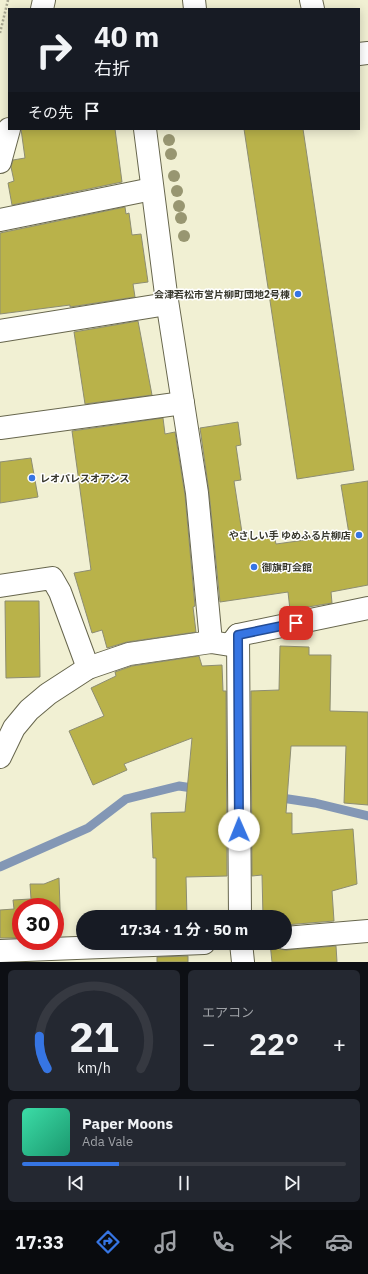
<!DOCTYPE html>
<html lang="ja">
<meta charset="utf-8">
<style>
:root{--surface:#171b24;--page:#242831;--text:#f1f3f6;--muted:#9ea1a6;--line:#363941;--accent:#3675e3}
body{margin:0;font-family:"IBM Plex Sans","Noto Sans JP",sans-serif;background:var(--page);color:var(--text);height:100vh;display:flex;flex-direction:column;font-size:15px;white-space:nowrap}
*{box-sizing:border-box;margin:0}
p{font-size:13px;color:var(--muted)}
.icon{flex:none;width:22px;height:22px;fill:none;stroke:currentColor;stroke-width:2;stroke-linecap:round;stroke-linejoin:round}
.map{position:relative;height:962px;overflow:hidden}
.details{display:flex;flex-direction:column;gap:8px;padding:8px;background:#0d0f14;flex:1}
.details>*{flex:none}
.guide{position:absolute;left:8px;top:8px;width:352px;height:122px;border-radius:0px;box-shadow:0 2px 10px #0003;background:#171b24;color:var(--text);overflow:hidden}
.speed{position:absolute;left:12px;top:898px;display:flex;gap:8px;font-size:20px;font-weight:700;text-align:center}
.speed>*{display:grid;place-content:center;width:52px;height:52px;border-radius:50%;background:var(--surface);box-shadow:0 2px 10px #0003;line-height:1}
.speed .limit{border:6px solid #d22;background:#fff;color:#111}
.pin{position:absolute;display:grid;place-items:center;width:34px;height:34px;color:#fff;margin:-17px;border-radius:8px;box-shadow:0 2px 6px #0006}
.me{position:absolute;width:44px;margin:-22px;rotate:359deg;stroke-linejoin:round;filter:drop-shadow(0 0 3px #0008)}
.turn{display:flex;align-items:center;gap:14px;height:84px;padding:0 20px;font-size:18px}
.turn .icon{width:52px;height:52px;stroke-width:2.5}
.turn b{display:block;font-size:28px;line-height:34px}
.then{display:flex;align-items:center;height:38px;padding:0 20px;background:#0003;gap:8px;font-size:15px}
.big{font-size:30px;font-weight:700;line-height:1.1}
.details .tile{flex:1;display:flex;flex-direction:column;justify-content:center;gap:6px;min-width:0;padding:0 14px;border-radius:6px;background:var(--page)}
.details .dial{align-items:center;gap:0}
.dial svg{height:104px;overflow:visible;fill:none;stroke:var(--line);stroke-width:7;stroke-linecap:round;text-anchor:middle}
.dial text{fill:var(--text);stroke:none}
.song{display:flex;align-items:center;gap:12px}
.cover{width:48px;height:48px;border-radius:6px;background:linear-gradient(135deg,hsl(160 70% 55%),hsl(160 70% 35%))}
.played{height:4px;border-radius:2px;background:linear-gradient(90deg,var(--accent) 30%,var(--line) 30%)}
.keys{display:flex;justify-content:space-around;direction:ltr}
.heat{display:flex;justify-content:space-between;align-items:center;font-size:22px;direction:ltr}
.details .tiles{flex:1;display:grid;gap:8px;grid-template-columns:1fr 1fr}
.tile:last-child{grid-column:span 2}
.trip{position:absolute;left:76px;top:910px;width:216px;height:40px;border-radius:20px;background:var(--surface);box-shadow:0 2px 10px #0003;font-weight:700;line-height:40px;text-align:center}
.tabs{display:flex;height:64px;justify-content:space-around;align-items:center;background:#090b0e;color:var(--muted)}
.tabs .icon{width:28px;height:28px}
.tabs .on{color:var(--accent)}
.tabs b{font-size:18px;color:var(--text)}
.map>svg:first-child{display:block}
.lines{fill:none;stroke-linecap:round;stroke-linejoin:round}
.stream{stroke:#8397b5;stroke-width:9}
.building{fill:#b9b24a;stroke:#8d8d72}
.street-casing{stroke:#67664d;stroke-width:24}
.path{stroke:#a8a791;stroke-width:2.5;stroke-dasharray:2 2;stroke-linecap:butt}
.street{stroke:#fff;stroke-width:22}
.tree{fill:#989671}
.route-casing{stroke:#234c94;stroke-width:10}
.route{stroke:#3675e3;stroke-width:7}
.poi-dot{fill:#3675e3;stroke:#fff;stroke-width:1.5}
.labels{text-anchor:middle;stroke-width:3;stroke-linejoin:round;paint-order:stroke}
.poi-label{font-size:10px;font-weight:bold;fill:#37372c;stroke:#fff;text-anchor:end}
</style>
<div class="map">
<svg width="368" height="962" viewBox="0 0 368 962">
<rect width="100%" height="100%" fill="#f1f0d3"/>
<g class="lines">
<!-- stream -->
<g class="stream">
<path d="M275 797 315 803 368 816"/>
<path d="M0 867 88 828 126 799 179 786 199 789"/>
</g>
</g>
<!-- building -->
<g class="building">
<path d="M21 129H115L122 182 12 205 8 183 14 181 11 167 13 160 25 158Z"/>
<path d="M244 129H303L354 470 297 479Z"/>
<path d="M125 207 126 214 129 213 132 235 141 234 148 282 133 284 135 297 70 307V305L0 314V233Z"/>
<path d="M138 321 152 395 85 404 74 332Z"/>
<path d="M163 418 165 434 175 432 185 495 195 606 193 607 196 632 127 642 107 648 102 630 92 633 74 573 91 570 72 431Z"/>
<path d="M238 422 241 445 236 446 241 480 234 481 243 539 274 535 276 544 349 534 341 485 368 481V585L331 592 332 603 290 610 288 592 220 602 209 492 200 428Z"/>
<path d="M31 458 38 497 0 503V462Z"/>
<path d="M5 601H39L40 677 6 678Z"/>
<path d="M280 646 309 647V655H331L330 711 368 712V805L344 803 346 746H291L286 813H292V834L353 829 357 884 332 891 334 921 285 925V917H263L262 875 252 876 251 691 279 690Z"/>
<path d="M199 656 202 666 222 665 223 691H226L227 876 186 877 187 917H156V858H153L151 813 185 812 192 738 124 764 127 770 93 785 69 731 104 716 91 688 116 676 115 672 132 666Z"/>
<path d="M59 878 61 936H55V907H21V938H0V910L14 909 13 900 31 899 30 884H44Z"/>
<path d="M270 943H274L279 949 286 950 336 946 337 962H272Z"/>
<path d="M188 956V962H157V957Z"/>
</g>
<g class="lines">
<!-- street casing -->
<g class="street-casing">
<g id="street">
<path d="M194 0 195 9"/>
<path d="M311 0 313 9"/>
<path d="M42 9 44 0"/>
<path d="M359 54 368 53"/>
<path d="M145 129 166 294 197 493 211 642"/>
<path d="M0 162 9 129"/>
<path d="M0 220 152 189"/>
<path d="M0 331 167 304"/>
<path d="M0 428 183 403"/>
<path d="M0 586 52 578 60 592 88 668"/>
<path d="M238 635 240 917"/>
<path d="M0 757 14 728 29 710 48 694 88 668 129 654 211 642 230 645 238 635 368 608"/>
<path d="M285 938 368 931"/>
<path d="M241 943 243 962"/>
<path d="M0 951 204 943"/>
</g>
</g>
<!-- path -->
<path class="path" d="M0 33 8 0"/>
<!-- street -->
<use href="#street" class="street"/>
</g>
<!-- trees -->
<g class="tree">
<circle cx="169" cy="140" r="6"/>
<circle cx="171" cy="154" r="6"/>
<circle cx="174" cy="176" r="6"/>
<circle cx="177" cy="191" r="6"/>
<circle cx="179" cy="206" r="6"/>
<circle cx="181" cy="218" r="6"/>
<circle cx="184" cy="236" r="6"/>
</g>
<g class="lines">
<!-- route casing -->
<g class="route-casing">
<path id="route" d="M239 830 238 635 296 623"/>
</g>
<!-- route -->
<use href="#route" class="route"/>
</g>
<!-- markers -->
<g class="poi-dot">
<circle cx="298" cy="294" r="4"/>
<circle cx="32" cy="478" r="4"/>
<circle cx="359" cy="535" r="4"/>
<circle cx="254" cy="567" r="4"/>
</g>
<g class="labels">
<!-- poi labels -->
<g class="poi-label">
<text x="290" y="298">会津若松市営片柳町団地2号棟</text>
<text x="40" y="482" text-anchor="start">レオパレスオアシス</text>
<text x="351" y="539">やさしい手 ゆめふる片柳店</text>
<text x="262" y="571" text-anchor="start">御旗町会館</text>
</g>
</g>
</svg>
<div class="speed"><div class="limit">30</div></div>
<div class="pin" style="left:296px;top:623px;background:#d93025"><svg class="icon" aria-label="arrive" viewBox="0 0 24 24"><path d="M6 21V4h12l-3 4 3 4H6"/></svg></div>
<svg class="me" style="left:239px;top:830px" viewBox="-20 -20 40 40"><circle r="19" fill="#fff"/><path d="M0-13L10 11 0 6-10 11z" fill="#3675e3"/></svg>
<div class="trip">17:34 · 1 分 · 50 m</div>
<div class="guide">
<div class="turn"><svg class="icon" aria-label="right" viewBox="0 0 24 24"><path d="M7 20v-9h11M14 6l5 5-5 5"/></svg><div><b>40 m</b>右折</div></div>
<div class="then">その先<svg class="icon" aria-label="arrive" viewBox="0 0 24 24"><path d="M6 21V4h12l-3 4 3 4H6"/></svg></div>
</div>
</div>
<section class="details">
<div class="tiles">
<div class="tile dial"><svg viewBox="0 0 100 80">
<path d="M14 69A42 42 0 1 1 86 69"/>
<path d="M14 69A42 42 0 0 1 8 44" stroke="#3675e3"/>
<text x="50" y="56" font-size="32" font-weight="700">21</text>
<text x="50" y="72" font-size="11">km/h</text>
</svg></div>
<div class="tile"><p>エアコン</p>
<div class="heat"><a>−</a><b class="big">22°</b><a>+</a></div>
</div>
<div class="tile">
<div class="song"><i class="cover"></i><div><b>Paper Moons</b><p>Ada Vale</p></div></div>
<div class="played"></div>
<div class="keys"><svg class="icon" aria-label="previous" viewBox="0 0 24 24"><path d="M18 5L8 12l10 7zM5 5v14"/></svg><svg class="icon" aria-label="pause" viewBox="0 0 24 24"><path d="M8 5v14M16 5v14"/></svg><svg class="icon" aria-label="next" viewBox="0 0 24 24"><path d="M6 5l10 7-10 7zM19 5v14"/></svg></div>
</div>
</div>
</section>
<nav class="tabs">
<b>17:33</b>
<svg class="icon on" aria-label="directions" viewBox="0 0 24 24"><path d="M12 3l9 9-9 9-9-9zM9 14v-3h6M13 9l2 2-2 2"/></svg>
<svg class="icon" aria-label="music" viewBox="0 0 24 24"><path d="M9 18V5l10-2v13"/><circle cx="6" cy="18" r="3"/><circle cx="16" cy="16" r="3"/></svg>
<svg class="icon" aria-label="phone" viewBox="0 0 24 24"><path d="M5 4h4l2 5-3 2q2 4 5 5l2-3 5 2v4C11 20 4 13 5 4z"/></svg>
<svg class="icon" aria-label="climate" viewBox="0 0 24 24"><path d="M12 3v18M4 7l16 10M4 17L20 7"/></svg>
<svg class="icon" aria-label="car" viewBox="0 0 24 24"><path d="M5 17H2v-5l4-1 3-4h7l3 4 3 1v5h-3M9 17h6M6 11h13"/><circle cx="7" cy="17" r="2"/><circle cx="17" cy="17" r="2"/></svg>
</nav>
